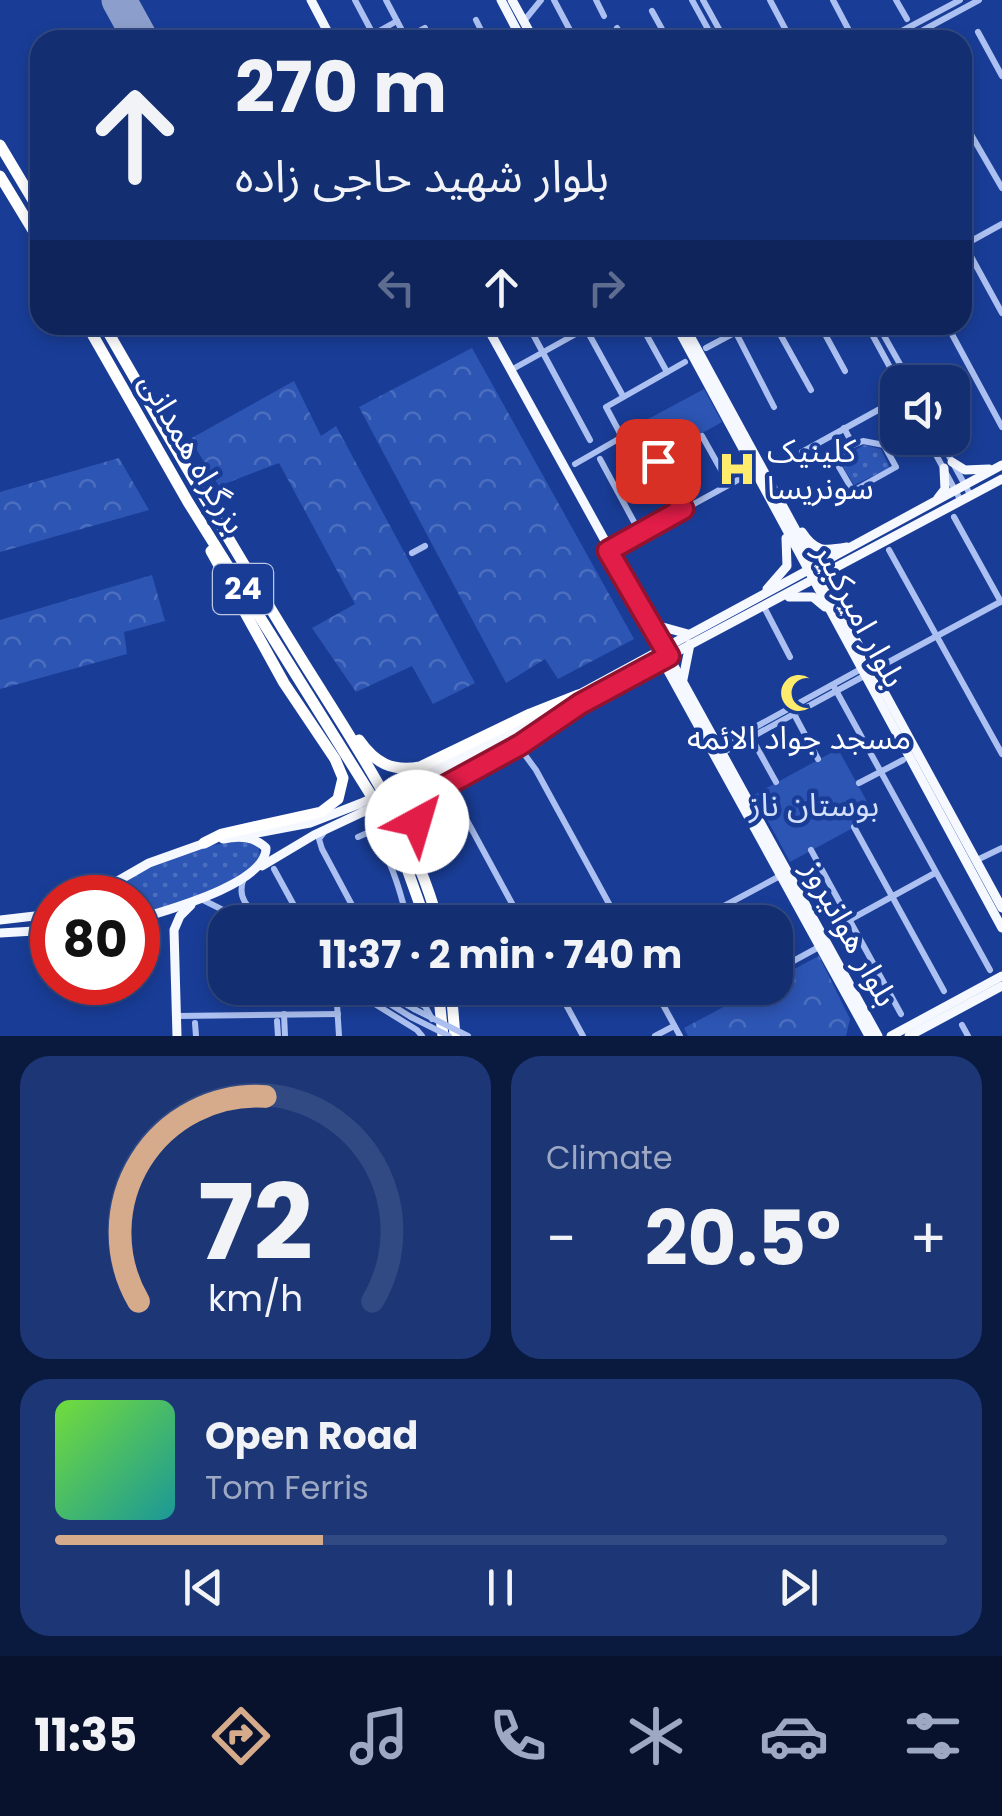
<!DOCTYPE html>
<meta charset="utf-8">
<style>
:root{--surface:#132e71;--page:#1c3676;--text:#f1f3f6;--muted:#9da8c3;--line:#324a84;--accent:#d6ab8b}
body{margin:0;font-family:Poppins,"Noto Sans Arabic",sans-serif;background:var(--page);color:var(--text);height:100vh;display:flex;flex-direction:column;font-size:38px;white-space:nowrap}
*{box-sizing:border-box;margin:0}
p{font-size:32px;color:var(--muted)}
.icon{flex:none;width:55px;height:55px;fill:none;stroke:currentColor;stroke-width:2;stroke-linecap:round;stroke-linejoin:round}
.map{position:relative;height:1036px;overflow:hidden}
.details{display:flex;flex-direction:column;gap:20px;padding:20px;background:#0a193e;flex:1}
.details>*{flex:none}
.top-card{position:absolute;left:30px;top:30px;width:942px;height:305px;border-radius:30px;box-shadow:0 5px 15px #0003,0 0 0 2px var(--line);background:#132e71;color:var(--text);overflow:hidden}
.controls{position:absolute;left:880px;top:365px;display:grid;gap:20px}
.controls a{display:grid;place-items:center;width:90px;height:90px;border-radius:20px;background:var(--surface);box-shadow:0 5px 15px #0003,0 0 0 2px var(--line);font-size:50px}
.speed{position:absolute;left:30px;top:875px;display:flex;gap:20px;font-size:50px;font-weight:700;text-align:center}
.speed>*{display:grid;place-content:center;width:130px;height:130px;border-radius:50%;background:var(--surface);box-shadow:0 5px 15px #0003,0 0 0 2px var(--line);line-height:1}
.speed .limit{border:15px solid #d22;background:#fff;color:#111}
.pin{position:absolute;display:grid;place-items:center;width:85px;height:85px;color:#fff;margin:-42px;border-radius:20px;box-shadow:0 5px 15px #0006}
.me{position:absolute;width:110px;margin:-55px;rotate:39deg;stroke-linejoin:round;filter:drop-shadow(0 0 8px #0008)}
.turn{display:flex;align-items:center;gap:35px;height:210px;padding:0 40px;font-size:45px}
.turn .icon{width:130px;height:130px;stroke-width:2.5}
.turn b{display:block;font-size:70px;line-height:85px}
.lanes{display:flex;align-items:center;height:95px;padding:0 40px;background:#0003;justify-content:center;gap:50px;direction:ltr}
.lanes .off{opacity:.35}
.big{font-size:75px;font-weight:700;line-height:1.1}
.details .tile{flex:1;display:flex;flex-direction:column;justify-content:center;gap:15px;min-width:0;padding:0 35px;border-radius:30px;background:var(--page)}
.details .dial{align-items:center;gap:0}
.dial svg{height:260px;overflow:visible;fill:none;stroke:var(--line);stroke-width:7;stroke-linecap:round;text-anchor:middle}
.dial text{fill:var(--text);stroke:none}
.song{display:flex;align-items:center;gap:30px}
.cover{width:120px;height:120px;border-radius:15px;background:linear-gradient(135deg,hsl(100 70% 55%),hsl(180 70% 35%))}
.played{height:10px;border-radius:5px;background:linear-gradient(90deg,var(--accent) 30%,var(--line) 30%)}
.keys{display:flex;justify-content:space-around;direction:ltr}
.heat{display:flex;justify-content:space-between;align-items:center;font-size:55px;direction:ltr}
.details .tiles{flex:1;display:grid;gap:20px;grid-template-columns:1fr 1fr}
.tile:last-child{grid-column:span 2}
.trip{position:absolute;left:208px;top:905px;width:585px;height:100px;border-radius:30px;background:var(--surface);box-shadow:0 5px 15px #0003,0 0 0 2px var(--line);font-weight:700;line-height:100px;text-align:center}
.menu{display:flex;height:160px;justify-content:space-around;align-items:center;background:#08122d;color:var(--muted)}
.menu .icon{width:70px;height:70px}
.menu .current{color:var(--accent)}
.menu b{font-size:45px;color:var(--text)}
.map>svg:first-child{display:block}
.grass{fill:url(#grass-dots)}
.forest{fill:url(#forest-crowns)}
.park{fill:#2d55b4}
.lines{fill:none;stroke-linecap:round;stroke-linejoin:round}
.runway{stroke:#8c9ecb;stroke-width:35}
.minor{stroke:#acc1f1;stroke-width:6}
.major{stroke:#f6f8ff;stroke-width:9}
.highway{stroke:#fff;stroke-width:11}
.minor-bridge{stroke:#acc1f1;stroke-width:6}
.major-bridge{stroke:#f6f8ff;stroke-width:9}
.route-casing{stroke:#92132f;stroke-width:25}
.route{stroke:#e11d48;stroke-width:18}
.labels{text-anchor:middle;stroke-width:9;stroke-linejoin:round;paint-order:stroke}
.shield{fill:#193d97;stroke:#bac5e0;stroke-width:2.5}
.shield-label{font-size:30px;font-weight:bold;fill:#fff}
.poi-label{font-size:32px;fill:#fff;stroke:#193d97;text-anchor:start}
.street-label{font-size:32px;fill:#fff;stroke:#193d97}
.park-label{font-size:32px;fill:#d3e0fb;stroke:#193d97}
</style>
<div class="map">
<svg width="1002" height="1036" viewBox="0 0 1002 1036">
<defs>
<pattern id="grass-dots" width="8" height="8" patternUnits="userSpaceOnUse" patternTransform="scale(2.5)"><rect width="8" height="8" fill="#2d55b4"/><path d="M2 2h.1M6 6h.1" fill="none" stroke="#4c6ebf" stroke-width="1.8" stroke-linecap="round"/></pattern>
<pattern id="forest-crowns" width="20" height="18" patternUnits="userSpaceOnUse" patternTransform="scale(2.5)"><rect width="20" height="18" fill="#2d55b4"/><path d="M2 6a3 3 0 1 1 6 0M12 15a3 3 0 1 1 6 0" fill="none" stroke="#4c6ebf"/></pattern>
</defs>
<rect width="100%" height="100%" fill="#193d97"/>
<!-- grass -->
<g class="grass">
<path d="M864 445 881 449 890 468 854 485 843 467 850 453Z"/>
<path d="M242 841 259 846 260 859C226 889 181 904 138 914V898H103C136 864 196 845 242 841Z"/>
</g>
<!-- forest -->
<g class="forest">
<path d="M472 348 634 639 558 679 545 659 506 683 359 407Z"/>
<path d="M294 381 321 436 336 426 475 683 433 704 412 666 356 692 312 628 355 604 279 463 219 486 190 439Z"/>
<path d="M119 458 149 510 0 552V492Z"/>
<path d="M152 575 165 621 124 632 127 654 0 689V620Z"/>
<path d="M819 956 850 1019 846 1036H688L684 1028 759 988H775V979Z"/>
</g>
<!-- park -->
<g class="park">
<path d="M704 389 722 422 641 468 622 433Z"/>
<path d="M838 749 875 816 790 862 754 795Z"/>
</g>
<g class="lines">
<!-- runway -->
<path class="runway" d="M119 0 141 40"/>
<!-- minor -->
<g class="minor">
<path d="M355 0 373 34"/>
<path d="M386 0 406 38 425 28"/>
<path d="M554 0 572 34"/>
<path d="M596 0 604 16"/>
<path d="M692 0 714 40"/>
<path d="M703 0 725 40"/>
<path d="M770 0 791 40"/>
<path d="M833 0 854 40"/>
<path d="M896 0 907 19"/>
<path d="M652 11 668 40"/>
<path d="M476 20 486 40"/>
<path d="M524 21 541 0"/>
<path d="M617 28 624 40"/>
<path d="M978 32 1002 76"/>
<path d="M375 39 376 40"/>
<path d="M363 40 397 21"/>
<path d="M885 40 960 0"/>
<path d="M905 40 979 0"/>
<path d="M962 119 1002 188"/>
<path d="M962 240 1002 313"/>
<path d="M964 245 1002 224"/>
<path d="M528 325 590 440"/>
<path d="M641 325 667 372"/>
<path d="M732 325 774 407"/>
<path d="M775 325 811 390"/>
<path d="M820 325 845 371"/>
<path d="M867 325 898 382"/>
<path d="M878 325 910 382"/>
<path d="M947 325 1002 427"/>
<path d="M585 327 623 396"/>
<path d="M706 348 749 325"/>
<path d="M511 370 592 325"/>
<path d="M844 428 853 445 863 441 884 445 896 467 853 491 839 467 846 449 853 445"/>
<path d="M702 436 729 484"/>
<path d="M927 438 961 501"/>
<path d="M939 438 971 496"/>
<path d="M802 452 898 399"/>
<path d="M600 459 640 533"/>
<path d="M658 461 683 509"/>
<path d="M575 464 622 437 606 407 685 362"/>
<path d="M954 517 1001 602"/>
<path d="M610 550 754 471"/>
<path d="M889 550 1002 754"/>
<path d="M412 553 425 546"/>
<path d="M764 607 790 657"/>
<path d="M880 684 885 664 1002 601"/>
<path d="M833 685 990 970"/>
<path d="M794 714 818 759"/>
<path d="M751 737 776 782"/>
<path d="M719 747 861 669"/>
<path d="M515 750 525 755 536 770 619 922"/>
<path d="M722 753 864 676"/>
<path d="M859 783 903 760"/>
<path d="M451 791 522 922"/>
<path d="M854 827 944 991"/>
<path d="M325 831 319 839 322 849 361 922"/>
<path d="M358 837 367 833C389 845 402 898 408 922"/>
<path d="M811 850 901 1014"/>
<path d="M977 860 1002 848"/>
<path d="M274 869 303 922"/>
<path d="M244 878C235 901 251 909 268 922"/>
<path d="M201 899 247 922"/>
<path d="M694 922 780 876"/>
<path d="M822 935 935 873"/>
<path d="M775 971 819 947"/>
<path d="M336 988 339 1036"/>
<path d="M349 988 417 1030 422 1036"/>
<path d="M364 988 411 1017"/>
<path d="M377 988 414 1009"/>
<path d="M391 988 425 1006 432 1019"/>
<path d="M557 988 583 1036"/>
<path d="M654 988 680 1036"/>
<path d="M730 988 735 993 746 988"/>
<path d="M284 1014 285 1036"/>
<path d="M177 1016 338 1014"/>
<path d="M277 1021 278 1036"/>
<path d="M195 1023 196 1036"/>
<path d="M962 1025 968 1036"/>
<path d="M655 1036 674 1026"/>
</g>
<!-- major -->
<g class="major">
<path d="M311 0 332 40"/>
<path d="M501 0 522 40"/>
<path d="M512 0 534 40"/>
<path d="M486 325 878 1036"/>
<path d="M676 325 1002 928"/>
<path d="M684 325 1002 908"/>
<path d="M952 462 965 470 989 469"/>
<path d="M938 498 945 489 944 468"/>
<path d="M802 532C815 552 824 551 847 547"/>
<path d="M767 589 787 566 786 538"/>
<path d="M632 597 636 611 662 660 869 1036"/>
<path d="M789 597H813L825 607"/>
<path d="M652 624 688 634"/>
<path d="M683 679 690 644"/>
<path d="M574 697 1002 465"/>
<path d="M575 706 1002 479"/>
<path d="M411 781 547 712"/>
<path d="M412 788 535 728"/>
<path d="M247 835 310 823 359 804"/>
<path d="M262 866 314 835 363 812"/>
<path d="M88 898 149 863 208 842"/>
<path d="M138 919C167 910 266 884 266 848 254 836 239 836 223 839"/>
<path d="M0 920 52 914"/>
<path d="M0 933 52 930"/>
<path d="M177 1036 174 930 180 916 191 905"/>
<path d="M891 1036 1002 976"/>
<path d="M909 1036 1002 986"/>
</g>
<!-- highway -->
<g class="highway">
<path d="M0 145 40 212"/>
<path d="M0 176 40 242"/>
<path d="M87 325 188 502 384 816 401 852 426 922"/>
<path d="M104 325C166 433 229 541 294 647 348 735 411 822 438 922"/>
<path d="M359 740C375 763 392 772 420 767L530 714 578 695"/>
<path d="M416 769 401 781 404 794 413 798 434 788"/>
<path d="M204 843 222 834 321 812 338 799 343 778 335 759 284 683 211 551"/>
<path d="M420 854C415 830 415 810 434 792L520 745 580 703"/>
<path d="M438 988 443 1036"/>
<path d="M451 988 455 1036"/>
</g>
<!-- minor-bridge -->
<g class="minor-bridge">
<path d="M414 1009 468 1036"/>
<path d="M411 1017 449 1036"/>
</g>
<!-- major-bridge -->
<g class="major-bridge">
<path d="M359 804 411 781"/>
<path d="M363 812 412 788"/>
</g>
</g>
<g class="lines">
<!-- route casing -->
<g class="route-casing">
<path id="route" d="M417 822 425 801 434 792 520 745 580 704 669 656 608 551 683 509 658 461"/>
</g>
<!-- route -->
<use href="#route" class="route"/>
</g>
<!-- icons -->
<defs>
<g id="hospital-bare" transform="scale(3)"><path d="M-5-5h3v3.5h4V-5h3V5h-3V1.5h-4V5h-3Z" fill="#ffeb6c" stroke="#193d97" stroke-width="2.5" paint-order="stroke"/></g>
<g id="mosque-bare" transform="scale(3)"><path d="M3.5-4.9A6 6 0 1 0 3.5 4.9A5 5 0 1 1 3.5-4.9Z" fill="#ffeb6c" stroke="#193d97" stroke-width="2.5" paint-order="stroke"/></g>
</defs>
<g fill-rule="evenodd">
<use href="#hospital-bare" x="737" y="469"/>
<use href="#mosque-bare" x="799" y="693"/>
</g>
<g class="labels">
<!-- shield labels -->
<rect class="shield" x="213" y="564" width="60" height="50" rx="8"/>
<g class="shield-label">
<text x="243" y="599">24</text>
</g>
<!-- poi labels -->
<g class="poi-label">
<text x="767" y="462">کلینیک<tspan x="767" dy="37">سونریسا</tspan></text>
<text x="799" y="749" text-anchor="middle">مسجد جواد الائمه</text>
</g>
<!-- street labels -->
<g class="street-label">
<text transform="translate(193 453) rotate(60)" y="11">بزرگراه همدانی</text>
<text transform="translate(860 615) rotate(62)" y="11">بلوار امیرکبیر</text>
<text transform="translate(850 933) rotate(61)" y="11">بلوار هوانیروز</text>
</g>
<!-- park labels -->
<g class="park-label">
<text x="814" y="816">بوستان ناز</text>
</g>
</g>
</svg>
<div class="controls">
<a><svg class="icon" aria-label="sound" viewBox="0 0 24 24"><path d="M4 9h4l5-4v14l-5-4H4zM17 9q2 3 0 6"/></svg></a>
</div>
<div class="speed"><div class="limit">80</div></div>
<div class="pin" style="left:658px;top:461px;background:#d93025"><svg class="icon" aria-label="arrive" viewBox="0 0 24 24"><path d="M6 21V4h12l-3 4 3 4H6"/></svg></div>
<svg class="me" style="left:417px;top:822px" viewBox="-20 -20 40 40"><circle r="19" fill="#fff"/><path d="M0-13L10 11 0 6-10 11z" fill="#e11d48"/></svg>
<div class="trip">11:37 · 2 min · 740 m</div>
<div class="top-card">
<div class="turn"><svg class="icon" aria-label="ahead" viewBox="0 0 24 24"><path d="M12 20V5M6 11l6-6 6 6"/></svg><div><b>270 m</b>بلوار شهید حاجی زاده</div></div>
<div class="lanes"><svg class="icon off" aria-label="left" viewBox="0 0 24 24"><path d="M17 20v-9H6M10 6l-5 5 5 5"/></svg><svg class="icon" aria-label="ahead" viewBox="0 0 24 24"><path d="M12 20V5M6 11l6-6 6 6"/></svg><svg class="icon off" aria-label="right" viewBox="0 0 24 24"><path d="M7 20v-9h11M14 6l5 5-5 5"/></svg></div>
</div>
</div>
<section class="details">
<div class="tiles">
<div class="tile dial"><svg viewBox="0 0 100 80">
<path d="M14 69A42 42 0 1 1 86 69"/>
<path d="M14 69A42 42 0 0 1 53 6" stroke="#d6ab8b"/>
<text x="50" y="56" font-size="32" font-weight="700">72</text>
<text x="50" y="72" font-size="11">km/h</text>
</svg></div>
<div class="tile"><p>Climate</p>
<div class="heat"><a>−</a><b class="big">20.5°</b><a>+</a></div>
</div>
<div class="tile">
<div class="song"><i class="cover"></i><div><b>Open Road</b><p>Tom Ferris</p></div></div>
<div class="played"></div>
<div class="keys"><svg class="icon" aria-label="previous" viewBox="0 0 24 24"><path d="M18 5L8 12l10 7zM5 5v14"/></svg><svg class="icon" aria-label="pause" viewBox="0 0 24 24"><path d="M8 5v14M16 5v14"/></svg><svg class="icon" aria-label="next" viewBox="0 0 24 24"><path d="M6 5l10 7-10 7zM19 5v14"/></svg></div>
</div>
</div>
</section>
<nav class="menu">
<b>11:35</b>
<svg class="icon current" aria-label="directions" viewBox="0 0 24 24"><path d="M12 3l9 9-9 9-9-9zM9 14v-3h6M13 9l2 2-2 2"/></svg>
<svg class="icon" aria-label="music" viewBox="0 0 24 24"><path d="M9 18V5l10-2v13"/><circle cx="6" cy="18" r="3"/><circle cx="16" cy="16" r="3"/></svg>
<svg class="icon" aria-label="phone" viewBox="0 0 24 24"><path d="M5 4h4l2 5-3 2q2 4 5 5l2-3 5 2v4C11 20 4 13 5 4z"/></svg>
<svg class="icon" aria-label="climate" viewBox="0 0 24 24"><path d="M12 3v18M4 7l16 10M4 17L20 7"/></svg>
<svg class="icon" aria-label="car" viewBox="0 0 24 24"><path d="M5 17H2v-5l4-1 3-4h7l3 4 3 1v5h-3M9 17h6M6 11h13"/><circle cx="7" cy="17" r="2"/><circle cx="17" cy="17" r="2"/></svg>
<svg class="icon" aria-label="filters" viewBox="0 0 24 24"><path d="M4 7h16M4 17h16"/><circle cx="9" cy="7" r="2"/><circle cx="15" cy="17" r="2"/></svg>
</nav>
